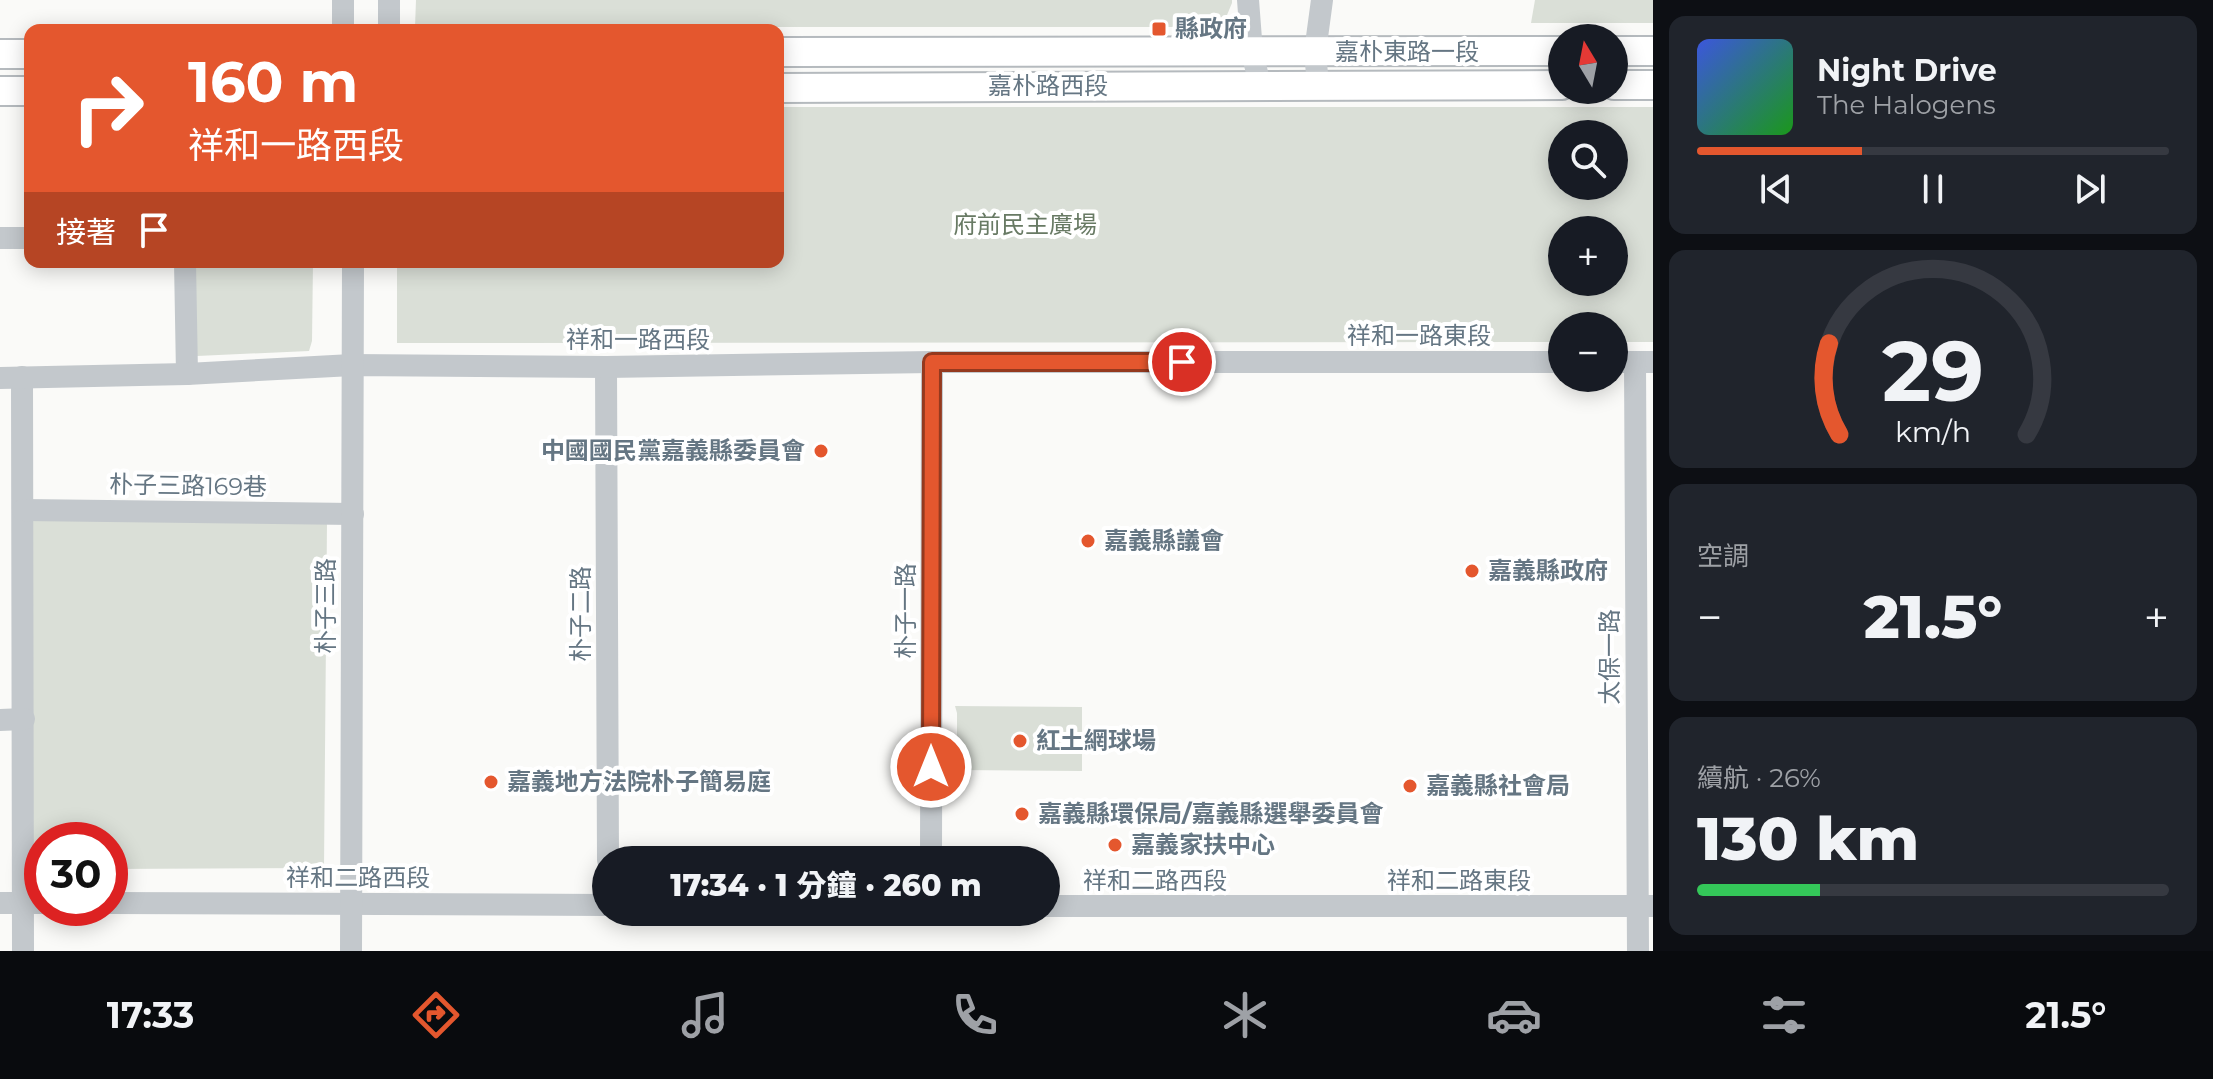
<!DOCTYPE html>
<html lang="zh-TW">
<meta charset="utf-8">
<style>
:root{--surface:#171b24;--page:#20242c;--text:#f1f3f6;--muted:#9ea1a6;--line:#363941;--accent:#e4572e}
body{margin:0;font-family:Montserrat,"Noto Sans TC",sans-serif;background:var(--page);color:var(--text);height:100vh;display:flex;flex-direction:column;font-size:30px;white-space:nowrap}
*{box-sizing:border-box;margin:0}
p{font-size:26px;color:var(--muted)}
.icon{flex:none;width:44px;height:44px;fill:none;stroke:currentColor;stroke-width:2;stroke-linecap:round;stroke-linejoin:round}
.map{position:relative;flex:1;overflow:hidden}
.details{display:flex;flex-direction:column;gap:16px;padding:16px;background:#0d0f14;width:560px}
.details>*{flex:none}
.banner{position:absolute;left:24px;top:24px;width:760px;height:244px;border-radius:16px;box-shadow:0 4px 20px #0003;background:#e4572e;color:#fff;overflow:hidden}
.needle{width:52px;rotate:350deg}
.buttons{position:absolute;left:1548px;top:24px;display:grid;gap:16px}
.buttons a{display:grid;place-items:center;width:80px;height:80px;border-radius:50%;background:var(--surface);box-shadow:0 4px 20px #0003;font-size:40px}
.speed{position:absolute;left:24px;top:822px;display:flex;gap:16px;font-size:40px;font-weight:700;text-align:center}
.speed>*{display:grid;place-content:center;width:104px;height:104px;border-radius:50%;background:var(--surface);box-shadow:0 4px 20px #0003;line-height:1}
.speed .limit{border:12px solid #d22;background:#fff;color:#111}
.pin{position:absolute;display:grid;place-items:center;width:68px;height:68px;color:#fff;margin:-34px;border:4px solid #fff;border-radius:50%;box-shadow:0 2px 8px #0007}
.me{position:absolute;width:88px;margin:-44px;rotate:0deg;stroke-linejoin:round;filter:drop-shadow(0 0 6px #0008)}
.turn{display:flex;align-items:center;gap:28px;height:168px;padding:0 32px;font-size:36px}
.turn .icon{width:104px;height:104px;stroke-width:2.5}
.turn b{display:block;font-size:56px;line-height:68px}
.then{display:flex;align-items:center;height:76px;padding:0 32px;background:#0003;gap:16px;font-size:30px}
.big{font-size:60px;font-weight:800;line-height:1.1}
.details .widget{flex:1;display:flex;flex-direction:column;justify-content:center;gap:12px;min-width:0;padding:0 28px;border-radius:16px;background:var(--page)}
.details .dial{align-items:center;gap:0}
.dial svg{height:208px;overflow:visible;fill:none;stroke:var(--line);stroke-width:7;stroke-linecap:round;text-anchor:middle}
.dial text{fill:var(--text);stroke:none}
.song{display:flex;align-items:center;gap:24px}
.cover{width:96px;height:96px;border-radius:12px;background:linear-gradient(135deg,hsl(230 70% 55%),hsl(120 70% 35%))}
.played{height:8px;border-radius:4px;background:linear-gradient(90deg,var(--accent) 35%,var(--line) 35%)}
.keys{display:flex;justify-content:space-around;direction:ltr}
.heat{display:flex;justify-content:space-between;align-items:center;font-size:44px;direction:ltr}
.charge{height:12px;border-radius:6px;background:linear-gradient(90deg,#34c759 26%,var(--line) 0)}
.trip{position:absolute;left:592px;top:846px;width:468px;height:80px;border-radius:40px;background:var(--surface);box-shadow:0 4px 20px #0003;font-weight:800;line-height:80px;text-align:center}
.menu{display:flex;height:128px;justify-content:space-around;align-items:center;background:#090b0e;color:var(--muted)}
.menu .icon{width:56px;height:56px}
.menu .on{color:var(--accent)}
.menu b{font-size:36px;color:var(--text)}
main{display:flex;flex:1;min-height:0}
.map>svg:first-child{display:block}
.green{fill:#dadfd7;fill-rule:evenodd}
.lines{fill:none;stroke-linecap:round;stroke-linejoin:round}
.major-casing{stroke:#b5babe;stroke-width:32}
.minor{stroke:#c3c8cc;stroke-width:22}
.major{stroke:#fff;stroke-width:28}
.route-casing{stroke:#94391e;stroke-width:20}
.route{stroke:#e4572e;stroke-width:14}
.poi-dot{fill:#e4572e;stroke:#fff;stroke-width:3}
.labels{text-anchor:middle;stroke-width:8;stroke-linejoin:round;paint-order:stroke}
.poi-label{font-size:24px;font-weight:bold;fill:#657683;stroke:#fff;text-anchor:start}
.street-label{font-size:24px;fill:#657683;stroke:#fff}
.park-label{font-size:24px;fill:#687a64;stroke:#fff}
</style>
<main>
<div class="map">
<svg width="1653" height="951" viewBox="0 0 1653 951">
<rect width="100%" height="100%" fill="#fafaf8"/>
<!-- green -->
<g class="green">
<path d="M416 0H1232V3L1222 27H415Z"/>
<path d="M1535 0H1653V23H1531Z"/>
<path d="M778 107H1653V342H1614V326H1562V342L397 343V262H778ZM1614 134V186H1562V134ZM1614 230V282H1562V230Z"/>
<path d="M195 262H313L312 341 309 351 197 356Z"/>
<path d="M32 520 327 522 324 868 110 869V840H42V870H32Z"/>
<path d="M955 706 1082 707V771L957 770V713Z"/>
</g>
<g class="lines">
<!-- major casing -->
<g class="major-casing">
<g id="major">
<path d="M1614 51H1653"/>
<path d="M778 52 1562 51"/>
<path d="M0 54H30"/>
<path d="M1614 85H1653"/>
<path d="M778 88 1562 85"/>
<path d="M0 91H30"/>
</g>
</g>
<!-- minor -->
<g class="minor">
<path d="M343 0V30"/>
<path d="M1248 0 1252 52 1260 85"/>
<path d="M389 30V0"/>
<path d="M1318 85 1315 52 1322 0"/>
<path d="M0 238H30"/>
<path d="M185 262 187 374"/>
<path d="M1614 362H1653"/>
<path d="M1635 362 1638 951"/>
<path d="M606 367 608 860"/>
<path d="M22 377 23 951"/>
<path d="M0 378 187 374 352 365 606 367 932 362H1562"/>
<path d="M23 510 353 514"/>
<path d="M0 720 24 719"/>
<path d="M931 860 932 362"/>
<path d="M0 903H42"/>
<path d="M110 903 606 905"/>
<path d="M1046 906H1653"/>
<path d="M351 951 353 262"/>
</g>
<!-- major -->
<use href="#major" class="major"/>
</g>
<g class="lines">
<!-- route casing -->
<g class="route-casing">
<path id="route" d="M931 767 932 362H1182"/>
</g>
<!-- route -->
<use href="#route" class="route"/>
</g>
<!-- markers -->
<g class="poi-dot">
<rect x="1151" y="21" width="16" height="16" rx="4"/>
<circle cx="821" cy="451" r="8"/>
<circle cx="1088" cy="541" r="8"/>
<circle cx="1472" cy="571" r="8"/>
<circle cx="1020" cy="741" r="8"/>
<circle cx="491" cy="782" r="8"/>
<circle cx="1410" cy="786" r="8"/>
<circle cx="1022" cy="814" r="8"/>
<circle cx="1115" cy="845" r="8"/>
</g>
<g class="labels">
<!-- poi labels -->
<g class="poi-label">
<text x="1175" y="37">縣政府</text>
<text x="805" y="459" text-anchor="end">中國國民黨嘉義縣委員會</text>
<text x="1104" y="549">嘉義縣議會</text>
<text x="1488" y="579">嘉義縣政府</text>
<text x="1036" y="749">紅土網球場</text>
<text x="507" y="790">嘉義地方法院朴子簡易庭</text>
<text x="1426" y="794">嘉義縣社會局</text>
<text x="1038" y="822">嘉義縣環保局/嘉義縣選舉委員會</text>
<text x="1131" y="853">嘉義家扶中心</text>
</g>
<!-- street labels -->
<g class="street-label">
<text x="1407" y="60">嘉朴東路一段</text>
<text x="1048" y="94">嘉朴路西段</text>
<text x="1419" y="344">祥和一路東段</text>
<text x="638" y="348">祥和一路西段</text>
<text transform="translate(188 486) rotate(1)" y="8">朴子三路169巷</text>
<text transform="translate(326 606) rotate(-90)" y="8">朴子三路</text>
<text transform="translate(906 611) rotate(-90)" y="8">朴子一路</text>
<text transform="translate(581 614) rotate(-90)" y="8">朴子二路</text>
<text transform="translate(1610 657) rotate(-90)" y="8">太保一路</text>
<text x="358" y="886">祥和二路西段</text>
<text x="1155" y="889">祥和二路西段</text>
<text x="1459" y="889">祥和二路東段</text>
</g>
<!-- park labels -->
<g class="park-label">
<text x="1025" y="233">府前民主廣場</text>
</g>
</g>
</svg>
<div class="buttons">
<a><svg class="needle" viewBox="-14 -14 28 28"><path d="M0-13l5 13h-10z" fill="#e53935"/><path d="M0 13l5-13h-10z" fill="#9ea1a6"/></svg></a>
<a><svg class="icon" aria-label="search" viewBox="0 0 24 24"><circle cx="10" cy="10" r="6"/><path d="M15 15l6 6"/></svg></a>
<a>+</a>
<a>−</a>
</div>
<div class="speed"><div class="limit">30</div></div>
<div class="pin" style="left:1182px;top:362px;background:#d93025"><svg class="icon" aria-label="arrive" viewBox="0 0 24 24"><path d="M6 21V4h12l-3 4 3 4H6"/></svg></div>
<svg class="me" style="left:931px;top:767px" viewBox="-20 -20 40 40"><circle r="17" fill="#e4572e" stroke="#fff" stroke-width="3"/><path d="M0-11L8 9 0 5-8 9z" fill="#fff"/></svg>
<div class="trip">17:34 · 1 分鐘 · 260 m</div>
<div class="banner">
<div class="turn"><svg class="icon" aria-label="right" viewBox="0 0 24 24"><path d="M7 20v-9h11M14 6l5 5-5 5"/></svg><div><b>160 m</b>祥和一路西段</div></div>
<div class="then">接著<svg class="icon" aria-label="arrive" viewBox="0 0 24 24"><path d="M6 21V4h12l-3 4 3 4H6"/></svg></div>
</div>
</div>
<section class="details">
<div class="widget">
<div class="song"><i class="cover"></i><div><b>Night Drive</b><p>The Halogens</p></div></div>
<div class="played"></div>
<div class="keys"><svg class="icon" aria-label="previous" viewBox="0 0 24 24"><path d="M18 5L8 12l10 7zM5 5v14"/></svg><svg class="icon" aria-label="pause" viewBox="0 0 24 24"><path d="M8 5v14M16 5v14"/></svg><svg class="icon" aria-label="next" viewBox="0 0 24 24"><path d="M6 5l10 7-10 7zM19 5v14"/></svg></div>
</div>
<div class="widget dial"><svg viewBox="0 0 100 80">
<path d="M14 69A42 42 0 1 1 86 69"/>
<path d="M14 69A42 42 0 0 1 10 34" stroke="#e4572e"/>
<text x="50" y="56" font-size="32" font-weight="700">29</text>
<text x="50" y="72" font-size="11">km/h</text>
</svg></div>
<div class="widget"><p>空調</p>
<div class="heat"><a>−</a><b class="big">21.5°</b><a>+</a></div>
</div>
<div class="widget"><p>續航 · 26%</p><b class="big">130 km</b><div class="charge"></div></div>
</section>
</main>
<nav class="menu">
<b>17:33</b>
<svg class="icon on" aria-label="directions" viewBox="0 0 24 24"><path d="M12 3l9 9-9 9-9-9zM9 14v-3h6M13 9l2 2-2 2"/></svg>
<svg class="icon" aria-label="music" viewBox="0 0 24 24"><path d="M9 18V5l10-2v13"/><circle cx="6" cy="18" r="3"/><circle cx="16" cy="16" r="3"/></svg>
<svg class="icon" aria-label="phone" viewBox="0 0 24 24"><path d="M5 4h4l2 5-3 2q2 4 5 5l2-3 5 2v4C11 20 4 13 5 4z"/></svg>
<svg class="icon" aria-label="climate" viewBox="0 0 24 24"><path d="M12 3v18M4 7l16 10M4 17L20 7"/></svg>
<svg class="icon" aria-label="car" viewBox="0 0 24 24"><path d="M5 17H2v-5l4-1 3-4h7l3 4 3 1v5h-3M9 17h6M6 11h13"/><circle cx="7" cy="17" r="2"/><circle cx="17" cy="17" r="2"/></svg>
<svg class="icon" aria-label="filters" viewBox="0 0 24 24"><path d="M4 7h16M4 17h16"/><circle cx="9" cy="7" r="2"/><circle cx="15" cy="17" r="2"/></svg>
<b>21.5°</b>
</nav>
